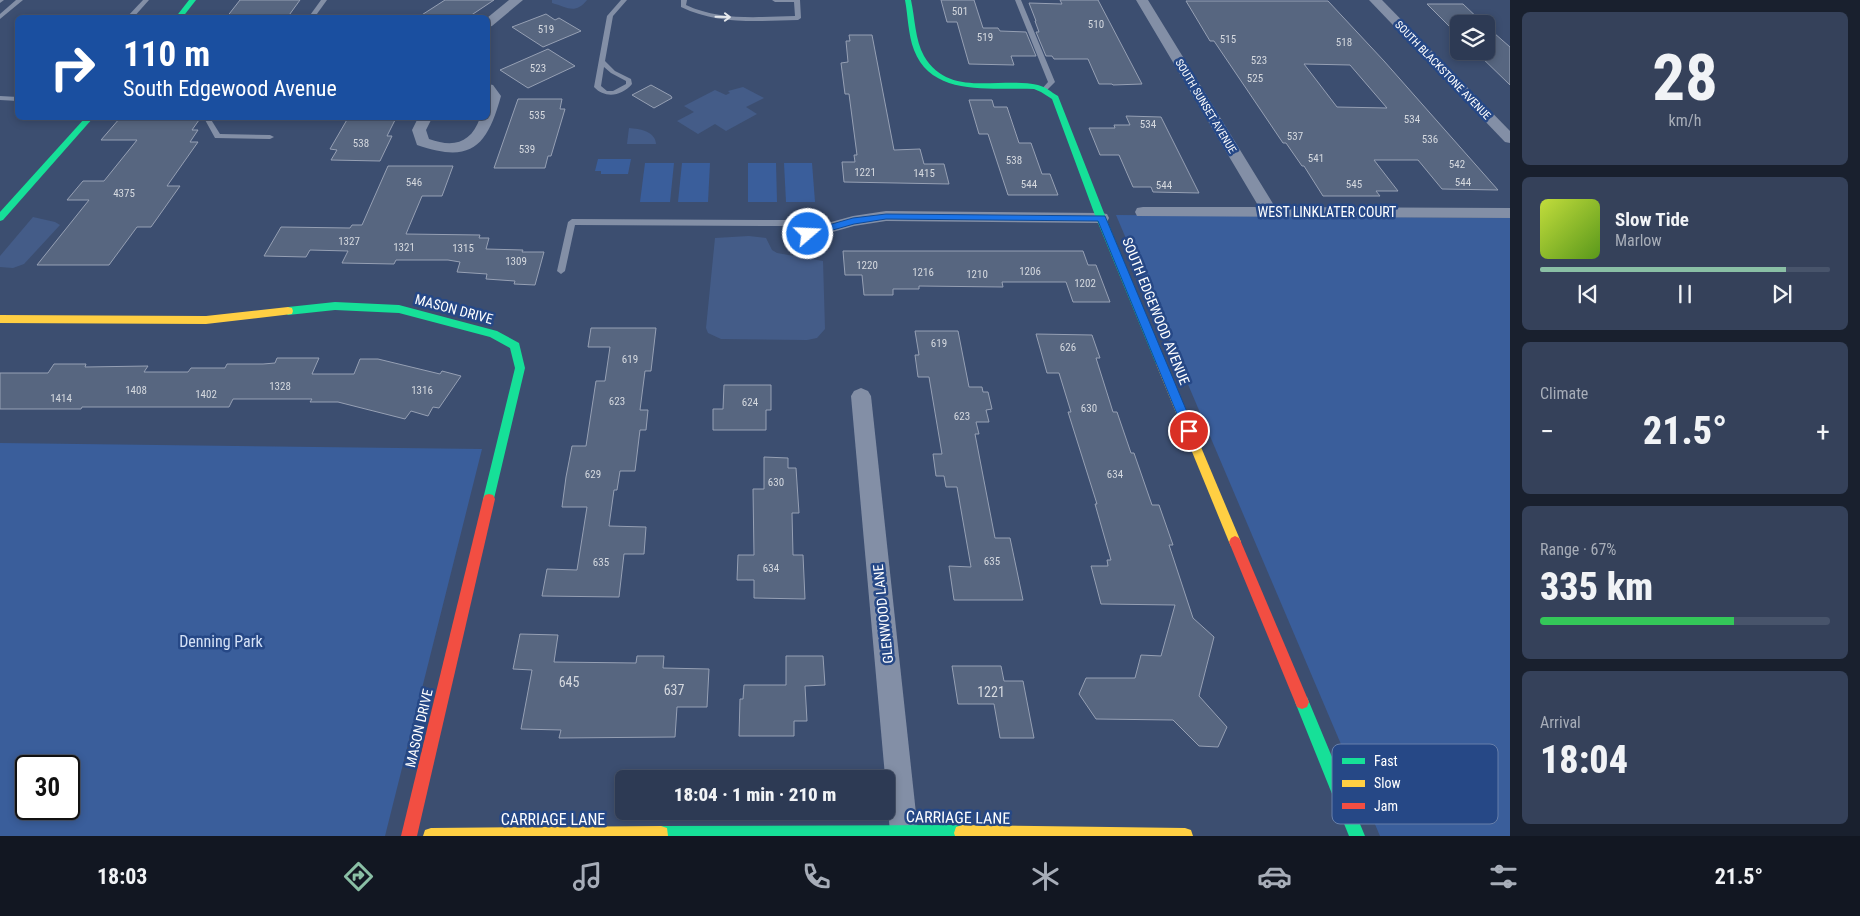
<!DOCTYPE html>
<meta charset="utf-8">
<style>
:root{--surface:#2d3a54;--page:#35415a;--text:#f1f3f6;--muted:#a7adb8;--line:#48546b;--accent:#8abfa5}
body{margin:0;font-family:"Roboto Condensed",sans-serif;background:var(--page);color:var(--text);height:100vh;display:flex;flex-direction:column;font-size:19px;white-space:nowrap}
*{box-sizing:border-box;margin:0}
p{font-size:16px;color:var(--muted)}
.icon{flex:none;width:28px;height:28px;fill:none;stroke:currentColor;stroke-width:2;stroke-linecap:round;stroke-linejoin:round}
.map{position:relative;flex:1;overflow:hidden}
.sheet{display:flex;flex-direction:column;gap:12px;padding:12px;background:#19202e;width:350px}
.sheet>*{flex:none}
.guide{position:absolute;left:15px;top:15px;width:475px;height:105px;border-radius:8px;box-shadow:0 2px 8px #0003,0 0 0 1px var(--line);background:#1a4fa0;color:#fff;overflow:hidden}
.buttons{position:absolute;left:1450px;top:15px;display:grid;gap:10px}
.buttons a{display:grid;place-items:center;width:45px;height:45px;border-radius:8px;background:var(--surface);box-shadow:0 2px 8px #0003,0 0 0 1px var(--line);font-size:25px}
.speed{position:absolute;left:15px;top:755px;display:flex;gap:10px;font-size:25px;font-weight:700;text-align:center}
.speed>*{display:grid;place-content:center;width:65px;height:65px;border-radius:50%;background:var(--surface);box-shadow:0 2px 8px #0003,0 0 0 1px var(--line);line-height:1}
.speed .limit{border:2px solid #111;border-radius:8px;background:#fff;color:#111}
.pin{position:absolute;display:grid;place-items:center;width:42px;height:42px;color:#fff;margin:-21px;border:2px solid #fff;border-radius:50%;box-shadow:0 1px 5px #0007}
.me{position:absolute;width:55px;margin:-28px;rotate:71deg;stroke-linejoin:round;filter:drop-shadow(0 0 4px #0008)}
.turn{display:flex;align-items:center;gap:18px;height:105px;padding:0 25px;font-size:22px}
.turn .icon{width:65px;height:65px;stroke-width:2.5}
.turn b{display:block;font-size:35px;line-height:42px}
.big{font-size:38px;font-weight:800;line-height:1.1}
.sheet .widget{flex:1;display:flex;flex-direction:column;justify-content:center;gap:8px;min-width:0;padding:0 18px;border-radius:8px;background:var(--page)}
.sheet .dial{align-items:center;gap:0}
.dial b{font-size:65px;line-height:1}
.song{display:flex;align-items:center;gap:15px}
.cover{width:60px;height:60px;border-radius:8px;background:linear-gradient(135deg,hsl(70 70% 55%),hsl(90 70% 35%))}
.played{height:5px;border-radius:2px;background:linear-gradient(90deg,var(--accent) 85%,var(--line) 85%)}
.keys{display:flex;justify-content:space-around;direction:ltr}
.heat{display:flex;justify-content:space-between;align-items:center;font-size:28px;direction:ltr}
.charge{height:8px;border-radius:4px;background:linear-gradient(90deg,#34c759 67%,var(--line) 0)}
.trip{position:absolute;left:615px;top:770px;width:280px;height:50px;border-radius:8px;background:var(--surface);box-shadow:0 2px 8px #0003,0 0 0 1px var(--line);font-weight:800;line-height:50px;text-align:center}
.tabs{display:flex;height:80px;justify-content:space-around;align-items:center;background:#121722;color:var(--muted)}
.tabs .icon{width:35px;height:35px}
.tabs .active{color:var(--accent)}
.tabs b{font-size:22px;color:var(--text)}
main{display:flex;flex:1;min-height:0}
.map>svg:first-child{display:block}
.green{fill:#3a5e9b;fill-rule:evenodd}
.water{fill:#445c88}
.building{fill:#576680;stroke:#96a0b4;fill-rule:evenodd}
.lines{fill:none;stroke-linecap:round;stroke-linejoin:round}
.lane{fill:#838fa6;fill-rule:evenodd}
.street{fill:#838fa6;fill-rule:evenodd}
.fast{fill:#16e098;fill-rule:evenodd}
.slow{fill:#ffcf43;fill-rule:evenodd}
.jam{fill:#f24e42;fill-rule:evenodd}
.oneway{stroke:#e6e9ed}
.route{fill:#1a73e8;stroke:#114b97}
.labels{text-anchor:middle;stroke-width:5;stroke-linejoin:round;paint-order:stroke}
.number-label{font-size:11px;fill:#d5d9df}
.far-street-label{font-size:11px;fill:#fff;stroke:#264886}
.street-label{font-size:14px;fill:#fff;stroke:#264886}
.near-number-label{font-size:14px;fill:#d5d9df}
.near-park-label{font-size:16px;fill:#d4e1f6;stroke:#264886}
.near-street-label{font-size:16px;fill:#fff;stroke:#264886}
.key{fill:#264886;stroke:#677faa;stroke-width:1}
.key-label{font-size:14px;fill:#fff}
</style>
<main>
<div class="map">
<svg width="1510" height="836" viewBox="0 0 1510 836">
<rect width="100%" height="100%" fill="#3c4e70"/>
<!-- green -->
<g class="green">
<path d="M598 159H631L628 174H601V171H595Z"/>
<path d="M645 163H674L670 202H640Z"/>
<path d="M682 163H710L708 202H678Z"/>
<path d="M748 163H776L777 202H748Z"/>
<path d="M784 163H812L815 202H786Z"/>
<path d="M1116 215 1510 218V836H1380Z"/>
<path d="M0 443 482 449 385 836H0ZM69 766V809H26V766Z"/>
</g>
<!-- water -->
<g class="water">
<path d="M552 0H587C575 15 567 7 552 3Z"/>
<path d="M743 87 764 98 746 107 757 114 726 131 715 124 698 134 677 121 694 112 684 106 715 90 726 95 730 93 728 91Z"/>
<path d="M629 128C640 129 655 131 656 144H627Z"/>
<path d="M33 217 55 222 60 225 24 264 13 268 0 267V256Z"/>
<path d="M749 236 766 238 772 250 777 253 823 261 825 329 817 338 807 340 721 339 708 333 706 328 715 238Z"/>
</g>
<!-- building -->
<g class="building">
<path d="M240 0H300L287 18H226Z"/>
<path d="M445 0H494L467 18H417Z"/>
<path d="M941 0H974L983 28H998L1000 31 1026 32 1036 56H1011L1014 65 969 64 957 22H947Z"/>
<path d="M1060 0H1098L1142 84 1113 85 1112 84H1099L1088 59H1054L1052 56H1046L1036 32H1039L1035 21H1036L1029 3 1062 4Z"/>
<path d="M1186 1H1328L1384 61 1498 190 1442 189 1418 160H1374L1398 191H1376L1380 196H1323L1304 166H1302L1286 143H1283L1214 41H1210ZM1304 64 1350 65 1387 108 1337 107Z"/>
<path d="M1427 4H1463L1484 24H1459V36Z"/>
<path d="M546 14 555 20 559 18 581 31 543 47 512 27Z"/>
<path d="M1486 26 1510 47V85L1475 51H1486Z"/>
<path d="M849 35H872L894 150 920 149 924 164H944L949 184 844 182 842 162H855L854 155H857L849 94H845L841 63 848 62 846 41H850Z"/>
<path d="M548 49 575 66 528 88 500 70Z"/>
<path d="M651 85 671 96 672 98 654 108 632 95Z"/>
<path d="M518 99H562L560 109H565L551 156H548L545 168H494Z"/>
<path d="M969 100H992L994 107H1007L1019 143H1031L1042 174H1050L1058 195H1008L988 134H979Z"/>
<path d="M1126 116 1161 117 1199 193 1153 192 1151 187H1133L1119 155H1100L1089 128H1115L1114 125H1130Z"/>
<path d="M120 118H192L190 120H199L192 130H198L190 142H198L167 186H180L151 227H137L109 265H37L89 200H67L83 181H104L137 140H101Z"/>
<path d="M348 118H396L387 136H392L380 161 331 160 337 150 330 149Z"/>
<path d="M388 166H453L442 196H422L406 234 480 235 479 238H489L486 249 523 250 522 252H544L535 285 514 284 515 281 486 279 487 274 457 272 460 262 448 260H396L394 264 342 263 348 251 310 250 306 257 264 256 281 227 350 228 352 225H362Z"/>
<path d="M843 251H1083L1088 265H1096L1110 302H1073L1066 282H1002L1003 287 919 286V289H893V295H864L862 275H845Z"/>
<path d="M591 328H656L651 371H645L640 410H648L646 430H640L635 471H620L617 490H614L609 526 646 527 644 554H624L619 597 542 596 547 569 577 570 587 507H562L566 477 572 446H586L596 381H605L610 347H588Z"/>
<path d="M915 331H958L969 387H982L983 392H988L992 409 986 410 989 422H976L979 434H975L995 538H1010L1023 600H954L949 566 971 567 957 487H946L944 476H936L933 454H942L929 377H918L915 355H919Z"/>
<path d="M1036 334 1092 335 1100 358H1096L1113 412H1117L1131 453H1134L1152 505H1159L1173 545H1169L1193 618 1214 637 1199 696 1227 727 1218 747 1199 746 1173 720 1096 719 1079 694 1086 678H1135L1141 655 1161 656 1175 605 1101 604 1091 566H1108L1107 560H1111L1095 504H1097L1068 412H1071L1059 373H1047Z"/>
<path d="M277 358H319L312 374H354L360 359H378L440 374 442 371 461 376 439 408 433 407 428 416 411 411 405 419 338 402H310L312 399H233L229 407H82L81 409H0V373H48L54 364H86L85 367 148 366 144 372H188L191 368H225L227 364H263L275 363Z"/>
<path d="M724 385H771V410H766V430H713V409H723Z"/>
<path d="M764 457 788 458V468H796L799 513H792L793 555H803L805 599 754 598V580H737L738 555H754L753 489H764Z"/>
<path d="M520 634 558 635 554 662 636 663 637 656H664L663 668 709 669 707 707H677L675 737 559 738 561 730 521 729 532 670 513 669Z"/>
<path d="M786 656H823L825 685 805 686 807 721H794V736H739L740 699H743L744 685H786Z"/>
<path d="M952 666H1001L1004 681H1023L1034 738H1000L994 704H958Z"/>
</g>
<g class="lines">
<!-- lane -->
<g class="lane">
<path d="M0 0H4L0 3Z"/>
<path d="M16 0H23L0 19V14Z"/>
<path d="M143 0H149L133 18H126Z"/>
<path d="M321 0H327L314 18H308Z"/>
<path d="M621 0H627L613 16 605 61 615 71 631 79 632 84C622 96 605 99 594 87L607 16ZM604 67 611 73 626 81V84L613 91H607L601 86Z"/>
<path d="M681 0H687L686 5C720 21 758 17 795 16L794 2H775L772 0H800L801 18 798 20C758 21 718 25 681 7Z"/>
<path d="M1015 0H1021L1055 82 1046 91 1041 90 1048 82Z"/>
<path d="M0 96 18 97V101L0 100Z"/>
<path d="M204 118H210L220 134 270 135 274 137 270 139 215 138Z"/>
<path d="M572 219 787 220 812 234 808 237 805 236 786 226 575 225 565 271 561 274 557 271 568 222Z"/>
</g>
<!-- street -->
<g class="street">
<path d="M509 0H523L492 26 488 27 487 18Z"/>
<path d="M1136 0H1148L1275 207 1510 208V218L1137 216 1135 212 1137 208 1143 207H1259Z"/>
<path d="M1369 0H1382L1510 131V143L1505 142Z"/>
<path d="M488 84 493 85 501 96C487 146 472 164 417 145L412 130 418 118H432L426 130 429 139C454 148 471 143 480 118H488Z"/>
<path d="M886 211 1101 213 1107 214 1109 218 1107 222 1101 223 886 221 854 226 808 239 802 238 800 234 802 230 853 216Z"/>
<path d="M861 388 868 391 871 396 918 832 916 836H892L890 832 851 396 854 391Z"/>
</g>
<!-- fast -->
<g class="fast">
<path d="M189 0H196L182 18H175Z"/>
<path d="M905 0H911C915 18 915 40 924 56 949 99 1000 76 1038 85 1046 87 1051 92 1058 96L1106 218 1166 364 1165 367 1161 368 1156 364 1096 218 1052 99 1041 92 1034 89C993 87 932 98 914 50 908 34 908 16 905 0Z"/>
<path d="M85 118H93L3 220 0 221V212Z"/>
<path d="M335 302 399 305 497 331 519 343 525 368 493 503 489 504 485 503 483 499 515 368 510 348 490 337 399 313 335 310 288 315 283 311 288 307Z"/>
<path d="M1302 695 1307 697 1365 836H1349L1295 702 1297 697Z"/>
<path d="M962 825 968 827 970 833 969 836H654L653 834 655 828 661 826Z"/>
</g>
<!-- slow -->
<g class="slow">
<path d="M288 307 292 308 293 311 292 314 206 324 0 323V315L206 316Z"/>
<path d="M1161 360 1166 364 1241 542 1239 546 1235 548 1231 546 1229 542 1156 364Z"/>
<path d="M962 825 1185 828 1191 830 1193 836H955L954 833 956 827Z"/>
<path d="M661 826 667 828 668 836H423L425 830 431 828Z"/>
</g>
<!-- jam -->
<g class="jam">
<path d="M489 494 493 495 495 499 417 836H401L483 499 485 495Z"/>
<path d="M1235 536 1239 538 1241 542 1309 702 1307 707 1302 709 1297 707 1229 542 1231 538Z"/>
</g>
</g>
<!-- one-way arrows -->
<defs><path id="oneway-shaft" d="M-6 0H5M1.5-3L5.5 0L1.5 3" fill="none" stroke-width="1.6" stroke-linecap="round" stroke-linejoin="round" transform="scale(1.25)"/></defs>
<use class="oneway" href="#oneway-shaft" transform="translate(723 17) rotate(1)"/>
<!-- route -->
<path class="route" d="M886 214 1105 216 1195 431 1193 434 1189 436 1184 431 1098 221 886 219 854 224 808 237 803 234 804 232 853 218Z"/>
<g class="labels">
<!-- number labels -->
<g class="number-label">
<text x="960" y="15">501</text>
<text x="1096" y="28">510</text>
<text x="546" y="33">519</text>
<text x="985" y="41">519</text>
<text x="1228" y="43">515</text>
<text x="1344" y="46">518</text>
<text x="1259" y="64">523</text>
<text x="538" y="72">523</text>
<text x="1255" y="82">525</text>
<text x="537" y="119">535</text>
<text x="1412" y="123">534</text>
<text x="1148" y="128">534</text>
<text x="1295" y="140">537</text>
<text x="1430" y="143">536</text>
<text x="361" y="147">538</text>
<text x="527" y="153">539</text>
<text x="1316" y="162">541</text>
<text x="1014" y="164">538</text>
<text x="1457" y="168">542</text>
<text x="865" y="176">1221</text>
<text x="924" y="177">1415</text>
<text x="414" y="186">546</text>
<text x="1463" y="186">544</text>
<text x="1029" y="188">544</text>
<text x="1354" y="188">545</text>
<text x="1164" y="189">544</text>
<text x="124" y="197">4375</text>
<text x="349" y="245">1327</text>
<text x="404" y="251">1321</text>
<text x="463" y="252">1315</text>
<text x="516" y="265">1309</text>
<text x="867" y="269">1220</text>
<text x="1030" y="275">1206</text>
<text x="923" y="276">1216</text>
<text x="977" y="278">1210</text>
<text x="1085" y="287">1202</text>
<text x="939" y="347">619</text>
<text x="1068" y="351">626</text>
<text x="630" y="363">619</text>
<text x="280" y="390">1328</text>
<text x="136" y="394">1408</text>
<text x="422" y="394">1316</text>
<text x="206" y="398">1402</text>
<text x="61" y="402">1414</text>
<text x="617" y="405">623</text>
<text x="750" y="406">624</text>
<text x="1089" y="412">630</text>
<text x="962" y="420">623</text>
<text x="593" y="478">629</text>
<text x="1115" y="478">634</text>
<text x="776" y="486">630</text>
<text x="992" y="565">635</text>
<text x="601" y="566">635</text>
<text x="771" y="572">634</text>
</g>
<!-- far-street labels -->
<g class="far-street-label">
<text transform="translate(1443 70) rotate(46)" y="4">SOUTH BLACKSTONE AVENUE</text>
<text transform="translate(1206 106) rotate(59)" y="4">SOUTH SUNSET AVENUE</text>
</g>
<!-- street labels -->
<g class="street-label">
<text x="1327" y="217">WEST LINKLATER COURT</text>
<text transform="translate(454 309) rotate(15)" y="5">MASON DRIVE</text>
<text transform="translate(1156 311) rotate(68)" y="5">SOUTH EDGEWOOD AVENUE</text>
<text transform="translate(883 614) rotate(-96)" y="5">GLENWOOD LANE</text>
<text transform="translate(419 728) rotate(-77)" y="5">MASON DRIVE</text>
</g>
<!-- near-number labels -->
<g class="near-number-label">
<text x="569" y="687">645</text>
<text x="674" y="695">637</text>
<text x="991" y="697">1221</text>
</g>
<!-- near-park labels -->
<g class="near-park-label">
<text x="221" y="647">Denning Park</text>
</g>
<!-- near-street labels -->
<g class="near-street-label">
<text transform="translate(958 817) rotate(1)" y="6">CARRIAGE LANE</text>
<text x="553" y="825">CARRIAGE LANE</text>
</g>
</g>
<!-- legend -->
<rect x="1332" y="744" width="166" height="80" rx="8" class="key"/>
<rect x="1342" y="758" width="23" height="6" fill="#16e098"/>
<rect x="1342" y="780" width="23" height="7" fill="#ffcf43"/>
<rect x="1342" y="803" width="23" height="6" fill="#f24e42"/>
<g class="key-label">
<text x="1374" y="766">Fast</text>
<text x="1374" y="788">Slow</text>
<text x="1374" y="811">Jam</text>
</g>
</svg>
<div class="buttons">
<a><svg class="icon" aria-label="layers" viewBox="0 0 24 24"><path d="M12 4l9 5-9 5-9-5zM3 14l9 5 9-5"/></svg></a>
</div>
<div class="speed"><div class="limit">30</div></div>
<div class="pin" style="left:1189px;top:431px;background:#d93025"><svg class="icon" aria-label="arrive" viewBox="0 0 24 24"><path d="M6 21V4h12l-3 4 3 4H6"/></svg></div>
<svg class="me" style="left:808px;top:234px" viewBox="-20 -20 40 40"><circle r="17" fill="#1a73e8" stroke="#fff" stroke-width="3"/><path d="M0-11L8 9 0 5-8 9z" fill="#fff"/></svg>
<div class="trip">18:04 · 1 min · 210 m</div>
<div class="guide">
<div class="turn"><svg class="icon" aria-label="right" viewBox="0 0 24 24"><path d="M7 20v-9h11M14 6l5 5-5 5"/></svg><div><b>110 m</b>South Edgewood Avenue</div></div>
</div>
</div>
<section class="sheet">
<div class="widget dial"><b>28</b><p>km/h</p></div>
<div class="widget">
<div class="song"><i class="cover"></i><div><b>Slow Tide</b><p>Marlow</p></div></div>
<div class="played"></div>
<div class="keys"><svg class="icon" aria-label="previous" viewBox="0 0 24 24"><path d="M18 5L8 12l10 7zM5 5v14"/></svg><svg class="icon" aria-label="pause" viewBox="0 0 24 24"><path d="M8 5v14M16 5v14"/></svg><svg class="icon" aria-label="next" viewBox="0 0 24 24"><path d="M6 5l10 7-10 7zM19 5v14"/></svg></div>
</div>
<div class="widget"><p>Climate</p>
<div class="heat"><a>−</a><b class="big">21.5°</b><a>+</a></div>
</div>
<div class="widget"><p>Range · 67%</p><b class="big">335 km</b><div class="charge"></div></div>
<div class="widget"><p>Arrival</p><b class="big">18:04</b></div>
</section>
</main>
<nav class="tabs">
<b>18:03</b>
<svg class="icon active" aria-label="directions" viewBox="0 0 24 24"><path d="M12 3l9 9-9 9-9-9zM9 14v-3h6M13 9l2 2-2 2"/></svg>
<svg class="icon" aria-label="music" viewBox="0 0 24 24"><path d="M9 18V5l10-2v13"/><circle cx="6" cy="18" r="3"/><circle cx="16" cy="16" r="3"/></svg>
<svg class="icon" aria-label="phone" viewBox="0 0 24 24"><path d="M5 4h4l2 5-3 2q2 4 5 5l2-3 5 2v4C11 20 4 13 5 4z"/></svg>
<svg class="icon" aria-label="climate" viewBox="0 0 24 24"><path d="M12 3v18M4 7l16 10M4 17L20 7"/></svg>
<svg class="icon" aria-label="car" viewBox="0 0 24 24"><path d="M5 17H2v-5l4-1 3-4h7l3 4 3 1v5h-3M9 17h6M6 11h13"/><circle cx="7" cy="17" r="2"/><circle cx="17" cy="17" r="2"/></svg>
<svg class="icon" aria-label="filters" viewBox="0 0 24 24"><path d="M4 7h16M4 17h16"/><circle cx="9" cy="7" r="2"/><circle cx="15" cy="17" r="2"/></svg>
<b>21.5°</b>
</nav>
